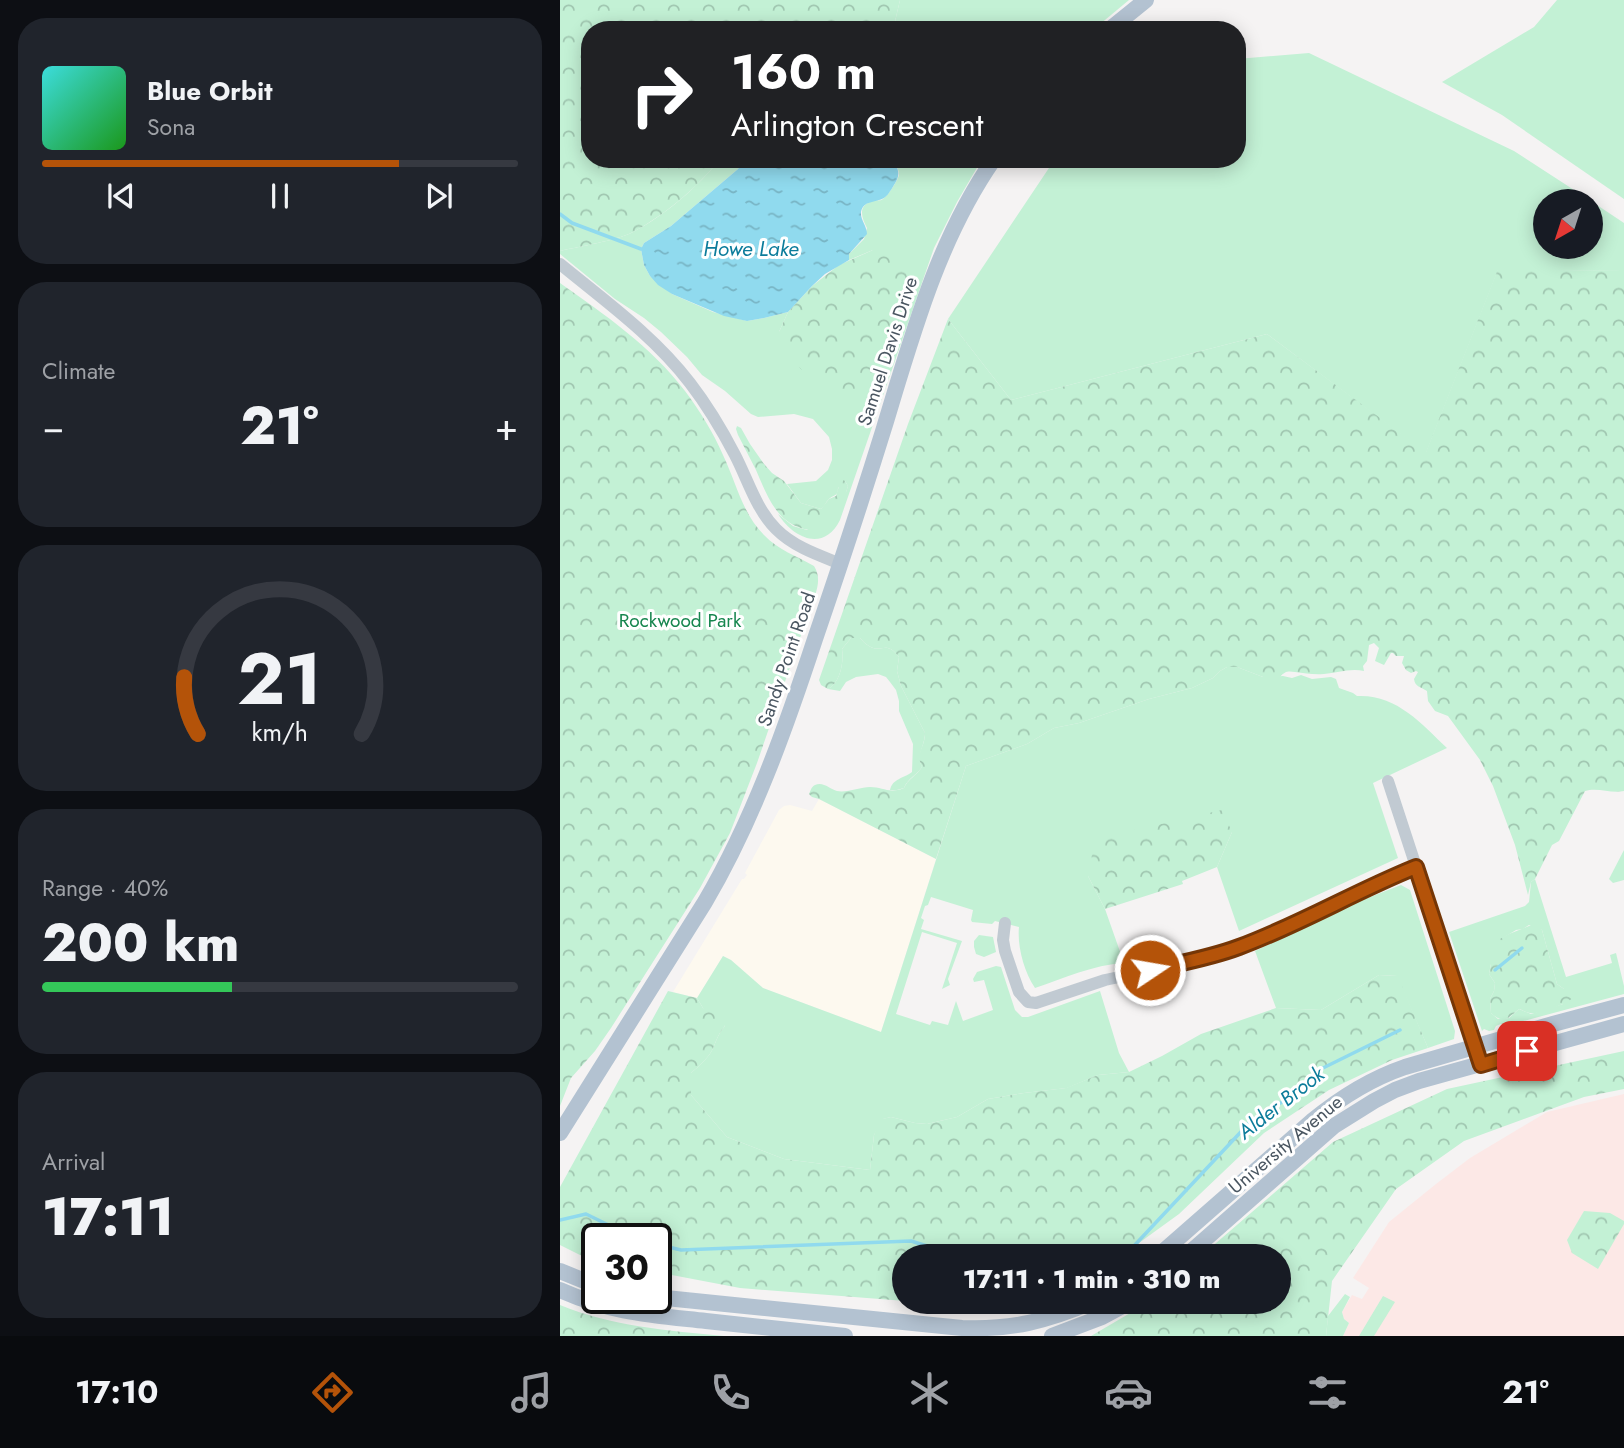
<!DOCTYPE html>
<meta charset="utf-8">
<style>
:root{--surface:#171b24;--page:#20242c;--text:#f1f3f6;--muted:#9ea1a6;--line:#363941;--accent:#b45309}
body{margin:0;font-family:Jost,sans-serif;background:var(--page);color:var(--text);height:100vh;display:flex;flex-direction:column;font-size:26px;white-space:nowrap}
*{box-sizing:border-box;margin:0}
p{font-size:23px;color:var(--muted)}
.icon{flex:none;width:38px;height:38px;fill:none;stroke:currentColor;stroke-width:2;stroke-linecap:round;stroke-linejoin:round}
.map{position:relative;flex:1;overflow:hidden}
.drawer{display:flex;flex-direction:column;gap:18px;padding:18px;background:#0d0f14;width:560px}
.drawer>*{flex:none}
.guide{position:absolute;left:21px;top:21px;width:665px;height:147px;border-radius:28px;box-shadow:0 4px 18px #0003;background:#202124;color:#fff;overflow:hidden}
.needle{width:46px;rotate:219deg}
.fabs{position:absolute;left:973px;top:189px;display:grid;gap:14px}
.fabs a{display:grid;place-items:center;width:70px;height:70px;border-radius:50%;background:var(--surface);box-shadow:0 4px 18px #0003;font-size:35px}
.speed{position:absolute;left:21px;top:1223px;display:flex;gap:14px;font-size:35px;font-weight:700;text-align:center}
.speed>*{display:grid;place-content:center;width:91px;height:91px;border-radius:50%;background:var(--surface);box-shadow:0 4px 18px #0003;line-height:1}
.speed .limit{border:4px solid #111;border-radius:10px;background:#fff;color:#111}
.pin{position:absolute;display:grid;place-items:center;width:60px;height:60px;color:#fff;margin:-30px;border-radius:14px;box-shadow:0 4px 10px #0006}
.me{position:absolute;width:77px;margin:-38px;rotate:78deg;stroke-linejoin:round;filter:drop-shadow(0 0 5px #0008)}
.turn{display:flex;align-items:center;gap:24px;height:147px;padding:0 35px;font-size:32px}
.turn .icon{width:91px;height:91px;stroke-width:2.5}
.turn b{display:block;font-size:49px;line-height:60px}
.big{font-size:52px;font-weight:800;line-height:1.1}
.drawer .widget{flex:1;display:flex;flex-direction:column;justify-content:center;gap:10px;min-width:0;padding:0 24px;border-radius:28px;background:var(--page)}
.drawer .dial{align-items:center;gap:0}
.dial svg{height:182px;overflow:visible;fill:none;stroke:var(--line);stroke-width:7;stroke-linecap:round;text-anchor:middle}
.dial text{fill:var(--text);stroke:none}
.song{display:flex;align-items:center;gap:21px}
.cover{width:84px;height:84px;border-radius:10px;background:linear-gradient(135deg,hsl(180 70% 55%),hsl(120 70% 35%))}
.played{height:7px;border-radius:4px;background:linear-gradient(90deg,var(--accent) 75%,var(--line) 75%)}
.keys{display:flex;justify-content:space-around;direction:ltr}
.heat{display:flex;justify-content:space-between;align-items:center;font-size:38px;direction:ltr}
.charge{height:10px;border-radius:5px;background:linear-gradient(90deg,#34c759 40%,var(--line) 0)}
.trip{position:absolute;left:332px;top:1244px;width:399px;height:70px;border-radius:35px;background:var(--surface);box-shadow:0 4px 18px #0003;font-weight:800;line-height:70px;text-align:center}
.tab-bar{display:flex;height:112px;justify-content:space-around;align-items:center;background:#090b0e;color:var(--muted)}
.tab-bar .icon{width:49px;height:49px}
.tab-bar .active{color:var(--accent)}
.tab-bar b{font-size:32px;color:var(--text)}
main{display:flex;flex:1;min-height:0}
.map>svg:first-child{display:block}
.commercial{fill:#fdf9ef}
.medical{fill:#fce8e6}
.green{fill:#c3f1d5;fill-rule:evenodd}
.forest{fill:url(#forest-crowns)}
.water{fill:url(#water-ripples)}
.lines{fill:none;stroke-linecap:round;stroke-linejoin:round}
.stream{stroke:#90daee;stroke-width:3.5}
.minor{stroke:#c1cad2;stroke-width:12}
.major{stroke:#b3c2d1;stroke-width:16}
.route-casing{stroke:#753606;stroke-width:18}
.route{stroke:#b45309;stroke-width:12}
.labels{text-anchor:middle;stroke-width:6;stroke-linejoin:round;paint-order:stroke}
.street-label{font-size:19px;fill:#4a5661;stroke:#fff}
.park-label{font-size:19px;fill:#17864f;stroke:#fff}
.water-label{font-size:21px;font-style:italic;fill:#0c7c9b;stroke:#fff}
</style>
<main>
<section class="drawer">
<div class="widget">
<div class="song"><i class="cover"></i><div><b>Blue Orbit</b><p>Sona</p></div></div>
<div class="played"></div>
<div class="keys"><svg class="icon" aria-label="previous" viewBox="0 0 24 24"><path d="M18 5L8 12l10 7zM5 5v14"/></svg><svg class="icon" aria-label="pause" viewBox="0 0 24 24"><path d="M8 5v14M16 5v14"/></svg><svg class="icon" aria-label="next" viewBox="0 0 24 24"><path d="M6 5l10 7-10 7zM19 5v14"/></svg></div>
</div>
<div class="widget"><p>Climate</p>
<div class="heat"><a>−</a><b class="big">21°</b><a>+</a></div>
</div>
<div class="widget dial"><svg viewBox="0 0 100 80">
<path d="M14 69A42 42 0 1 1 86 69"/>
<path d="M14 69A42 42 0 0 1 8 44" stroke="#b45309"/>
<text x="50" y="56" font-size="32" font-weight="700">21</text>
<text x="50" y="72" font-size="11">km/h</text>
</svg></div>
<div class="widget"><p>Range · 40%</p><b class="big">200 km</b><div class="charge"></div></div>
<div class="widget"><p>Arrival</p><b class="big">17:11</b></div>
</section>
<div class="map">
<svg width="1064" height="1336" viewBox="0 0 1064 1336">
<defs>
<pattern id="forest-crowns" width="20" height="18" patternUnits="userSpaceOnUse" patternTransform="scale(1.75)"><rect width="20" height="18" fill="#c3f1d5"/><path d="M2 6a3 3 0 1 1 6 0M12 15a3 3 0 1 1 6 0" fill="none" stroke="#a0c6b0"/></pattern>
<pattern id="water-ripples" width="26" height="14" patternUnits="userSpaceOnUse" patternTransform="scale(1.75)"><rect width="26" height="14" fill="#90daee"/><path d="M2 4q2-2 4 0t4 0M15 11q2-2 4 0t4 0" fill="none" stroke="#78b4c4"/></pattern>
</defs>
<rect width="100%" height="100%" fill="#f5f3f3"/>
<!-- commercial -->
<path class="commercial" d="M259 799 376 859 321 1032 203 988 171 960 163 956 137 998 113 992 182 879H184L187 875 185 873 219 810 224 806 230 805 252 811Z"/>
<!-- medical -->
<path class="medical" d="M1064 1094V1336H783L789 1323 784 1319 782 1312 792 1295 802 1299 809 1288 793 1278 829 1222 876 1184 910 1158 987 1112Z"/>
<!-- green -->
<g class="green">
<path d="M340 0H569L533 30H333Z"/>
<path d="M997 0H1064V199L942 115 882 82 974 27Z"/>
<path d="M749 53 954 151 1031 201H985V247H1031V201L1064 223V271L938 270 866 453 707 334 451 400 388 319 495 159H677V59Z"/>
<path d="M160 159H185L178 169 111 226 84 243 81 249 84 265 90 276 112 294 153 312 187 321 204 318 228 312 219 332 313 250 289 260V254L304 239 307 228C302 218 297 206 312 201 318 199 318 202 323 199 328 196 338 180 339 175 339 169 335 163 332 159H422L397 202 374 248 280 520C264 552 234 539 218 514L233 526 247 530 286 492 288 486 285 481 278 488C278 497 274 494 269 499 265 503 265 506 261 509L241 503 227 484 256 481 268 470 272 460V449L269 437 253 419 234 414 198 417 191 414 165 391 142 375 127 357 101 332 84 318 55 299 0 254V251C21 246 55 241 73 232 104 216 138 187 160 159Z"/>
<path d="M291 638H300C303 641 305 644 309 646 321 654 326 639 339 657L337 671 341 686 365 733C365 745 356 755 362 767 357 775 348 778 344 788L337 790H330C333 778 343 779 352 772L353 744 339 711V701L336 690 330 682 326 677 318 674 296 677 286 682 280 691 268 689C280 683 284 663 282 649Z"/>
<path d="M667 667H677L703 677 723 676 732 678 741 675 752 679 771 677 776 679 779 688 793 693 797 696C836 694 861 723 887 748L813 783 838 858 679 931 657 867 672 832 528 876 545 909 564 963C533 965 504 978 475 988 464 972 457 946 459 927L435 921 432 924 412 922 411 920 413 910 371 897 368 905 365 906 361 918 364 920 361 929 402 941 388 979 390 985 382 989 397 943 362 932 336 1014 370 1025 372 1021 388 1025 396 1001 403 1021 433 1010 424 980 414 982 413 979 417 972 436 966 441 967 455 1010 462 1017H468L540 991 559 1053 569 1072 538 1075 507 1088 464 1093 428 1099 397 1117 367 1124 355 1123 331 1117 323 1119 314 1135 310 1170 224 1159 167 1137 131 1095V1073C139 1066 150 1057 154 1046 158 1036 158 1035 165 1026L143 1008 137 998 163 956 171 960 203 988 321 1032 406 766 467 744 494 728 519 723 589 699 632 688 653 678 660 671Z"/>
<path d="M1064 850V880L1053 883 1049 879Z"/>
<path d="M975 879 1006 977 1052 963 1050 955 1056 953 1064 986V994L945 1026 941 1024 936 1026 934 1030 929 1031 924 1029 922 1031 889 932 965 906 969 902 971 882ZM969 925 982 930 997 984 1004 989 1003 1004 971 1014 959 1009 949 1018 938 1019 931 1013 930 999 934 991 935 983 929 974 931 964 943 938 956 930 963 929Z"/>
<path d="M841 885 850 890 895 1031 894 1039 868 1048 837 976 819 975 761 1010 716 1008 695 951 800 901Z"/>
<path d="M419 935 433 937 436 952 424 957 416 954 414 947V941Z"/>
<path d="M785 1294 790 1297 782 1312 784 1319 789 1323 783 1336H766L768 1316Z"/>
<path d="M823 1296 835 1302 814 1336H799Z"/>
</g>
<!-- forest -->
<g class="forest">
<path d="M0 0H340L333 30H30V159H160C138 187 105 215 73 232 55 241 21 246 0 251Z"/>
<path d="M313 250 346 258 347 284 331 344 309 394H292L263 386 242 370 225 353 219 332 228 312 252 286 279 265Z"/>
<path d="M938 269 1064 271V791C1051 794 1038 787 1025 791L999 841 992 845 975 879 971 882 968 895 955 845 933 786 920 760 888 716 875 711 868 701 867 691C861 687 855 687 854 679L858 672 856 671 851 673 846 670 842 663 844 656H836L833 653H831L824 665 815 661 819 648 814 643 809 645 807 661 803 666 804 671C790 668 777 673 764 674 753 675 745 673 735 672 728 671 725 671 720 677H703L677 667H667L660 671 653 678 632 688 589 699 519 723 494 728 467 744 406 766 376 859 259 799 252 797 249 794C251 790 251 787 255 785 263 781 270 789 277 791 287 793 300 787 310 787 323 787 329 794 344 788 348 779 357 775 362 767 355 752 365 748 365 733L341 686 337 671 339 657C326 639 321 654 309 646 305 644 303 641 300 638H291L282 649C284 663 280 683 268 689L261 685 259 680 348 424 388 319 451 400 707 334 866 452Z"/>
<path d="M0 283C45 315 91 346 125 391 140 411 153 432 163 455 176 482 182 513 204 535 218 550 237 556 254 566 263 580 255 595 250 609L197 763 170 833 140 888 51 1028 35 1051 11 1078 0 1106Z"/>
<path d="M177 426 181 428 190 444 204 464 212 473 224 481 241 503 261 509 269 499 276 496 281 479 285 481 288 486C283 503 276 523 257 528 251 530 247 530 241 528 215 520 206 493 196 470 190 458 184 447 178 435L176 429Z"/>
<path d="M662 810 672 832 657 867 622 881 623 884 545 909 528 876 535 839Z"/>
<path d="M974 924 982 930 997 984 1004 989H1010L1013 998C1005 1004 979 1015 970 1013 966 1013 963 1010 959 1009 948 1018 944 1025 931 1013L930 999 934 991 935 983 929 974 931 964 926 959 925 952 929 945 949 934Z"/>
<path d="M819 975 838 976 868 1048 832 1060 769 1090 704 1133 619 1214 561 1256H345V1301L180 1288 96 1272V1239H37V1261L28 1259 0 1245V1187L108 991 137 998 143 1008 157 1012 165 1026C158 1035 158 1036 154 1046 150 1057 139 1066 131 1073V1095L167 1137 224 1159 310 1170 314 1135 317 1127 322 1119 331 1117 355 1123 367 1124 397 1117 428 1099 464 1093 506 1088 538 1075 569 1072 602 1056 641 1034 716 1008 761 1010Z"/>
<path d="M1064 1051V1089L1024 1097 904 1141 836 1189 772 1281 766 1336H531L589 1302H719V1256H641L773 1142 887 1089Z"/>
<path d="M1024 1211 1050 1213 1064 1221V1224L1038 1269 1012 1253 1007 1240Z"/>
<path d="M355 1302H482L479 1303 388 1305Z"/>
<path d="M0 1305C51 1326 109 1331 164 1336H0Z"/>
</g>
<!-- water -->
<path class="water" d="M185 159H332C342 173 339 177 331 190 328 194 328 195 324 198 316 203 303 200 301 212 300 219 307 226 307 234L289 254V260L265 274 252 286 228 312 204 318 187 321 164 316 112 294 98 285 90 276 84 265 81 249 84 243 111 226 178 169Z"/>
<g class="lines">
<!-- stream -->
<g class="stream">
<path d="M0 214 12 223 81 249"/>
<path d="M935 970 962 948"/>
<path d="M0 1220 26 1214 77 1239"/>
<path d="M96 1244 121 1250 351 1241 399 1256"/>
<path d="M558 1256 572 1248 692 1120 742 1090 761 1069 840 1030"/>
</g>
<!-- minor -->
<g class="minor">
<path d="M0 264C45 301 94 336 130 383 147 405 162 430 175 455 188 480 196 509 216 529 234 547 258 555 281 564"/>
<path d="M828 781 921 1065"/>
<path d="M445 923 443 940 445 951 459 992 468 1002 476 1003 545 980 639 960 681 946 815 884 856 867"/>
</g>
<!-- major -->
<g class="major">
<path d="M549 30 586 0"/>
<path d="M0 1133 145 902C193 820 225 730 255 639 279 569 302 499 324 428 352 336 378 239 434 159"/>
<path d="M598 1256 752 1121C780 1098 810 1079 845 1067L993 1024 1064 1005"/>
<path d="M626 1256 774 1126 814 1101 835 1090 859 1081 1064 1024"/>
<path d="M0 1271 37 1286"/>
<path d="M0 1290C51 1313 92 1315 146 1321 192 1326 239 1331 285 1336"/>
<path d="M96 1297 402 1328C452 1330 487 1321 532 1302"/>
<path d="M492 1336 542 1317 570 1302"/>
</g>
</g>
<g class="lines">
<!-- route casing -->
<g class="route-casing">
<path id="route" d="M590 970C620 963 650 958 679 947 739 925 796 891 856 867L921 1065 967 1051"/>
</g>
<!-- route -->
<use href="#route" class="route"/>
</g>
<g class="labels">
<!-- street labels -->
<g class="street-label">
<text transform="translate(327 351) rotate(-72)" y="7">Samuel Davis Drive</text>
<text transform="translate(226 659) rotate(-71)" y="7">Sandy Point Road</text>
<text transform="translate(725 1144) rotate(-40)" y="7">University Avenue</text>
</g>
<!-- park labels -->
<g class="park-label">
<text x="120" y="627">Rockwood Park</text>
</g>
<!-- water labels -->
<g class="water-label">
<text x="191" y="256">Howe Lake</text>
<text transform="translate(721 1103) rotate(-38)" y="7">Alder Brook</text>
</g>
</g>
</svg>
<div class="fabs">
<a><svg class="needle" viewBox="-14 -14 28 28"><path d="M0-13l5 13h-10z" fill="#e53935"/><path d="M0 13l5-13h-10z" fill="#9ea1a6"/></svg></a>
</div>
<div class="speed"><div class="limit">30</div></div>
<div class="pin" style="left:967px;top:1051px;background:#d93025"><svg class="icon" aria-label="arrive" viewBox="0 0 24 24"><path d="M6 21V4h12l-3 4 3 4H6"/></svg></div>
<svg class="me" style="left:590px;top:970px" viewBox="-20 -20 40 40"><circle r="17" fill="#b45309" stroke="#fff" stroke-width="3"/><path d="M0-11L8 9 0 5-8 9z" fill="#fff"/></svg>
<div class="trip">17:11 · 1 min · 310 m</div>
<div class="guide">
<div class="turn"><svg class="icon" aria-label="right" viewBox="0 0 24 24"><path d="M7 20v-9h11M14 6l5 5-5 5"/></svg><div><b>160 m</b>Arlington Crescent</div></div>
</div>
</div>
</main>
<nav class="tab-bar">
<b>17:10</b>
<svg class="icon active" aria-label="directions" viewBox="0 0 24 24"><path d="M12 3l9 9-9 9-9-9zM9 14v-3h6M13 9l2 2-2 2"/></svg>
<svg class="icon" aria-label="music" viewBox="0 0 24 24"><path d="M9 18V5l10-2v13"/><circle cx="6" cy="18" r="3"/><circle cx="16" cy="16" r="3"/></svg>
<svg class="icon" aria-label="phone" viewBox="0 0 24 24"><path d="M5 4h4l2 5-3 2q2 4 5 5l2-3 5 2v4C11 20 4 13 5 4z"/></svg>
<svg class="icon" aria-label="climate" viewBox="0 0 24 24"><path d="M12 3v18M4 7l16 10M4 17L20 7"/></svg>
<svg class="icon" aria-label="car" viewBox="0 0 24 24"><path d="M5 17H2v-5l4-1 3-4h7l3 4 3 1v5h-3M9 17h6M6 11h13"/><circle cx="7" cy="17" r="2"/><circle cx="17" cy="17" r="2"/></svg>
<svg class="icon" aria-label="filters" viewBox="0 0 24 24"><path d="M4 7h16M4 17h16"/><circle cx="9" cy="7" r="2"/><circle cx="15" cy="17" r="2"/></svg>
<b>21°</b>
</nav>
